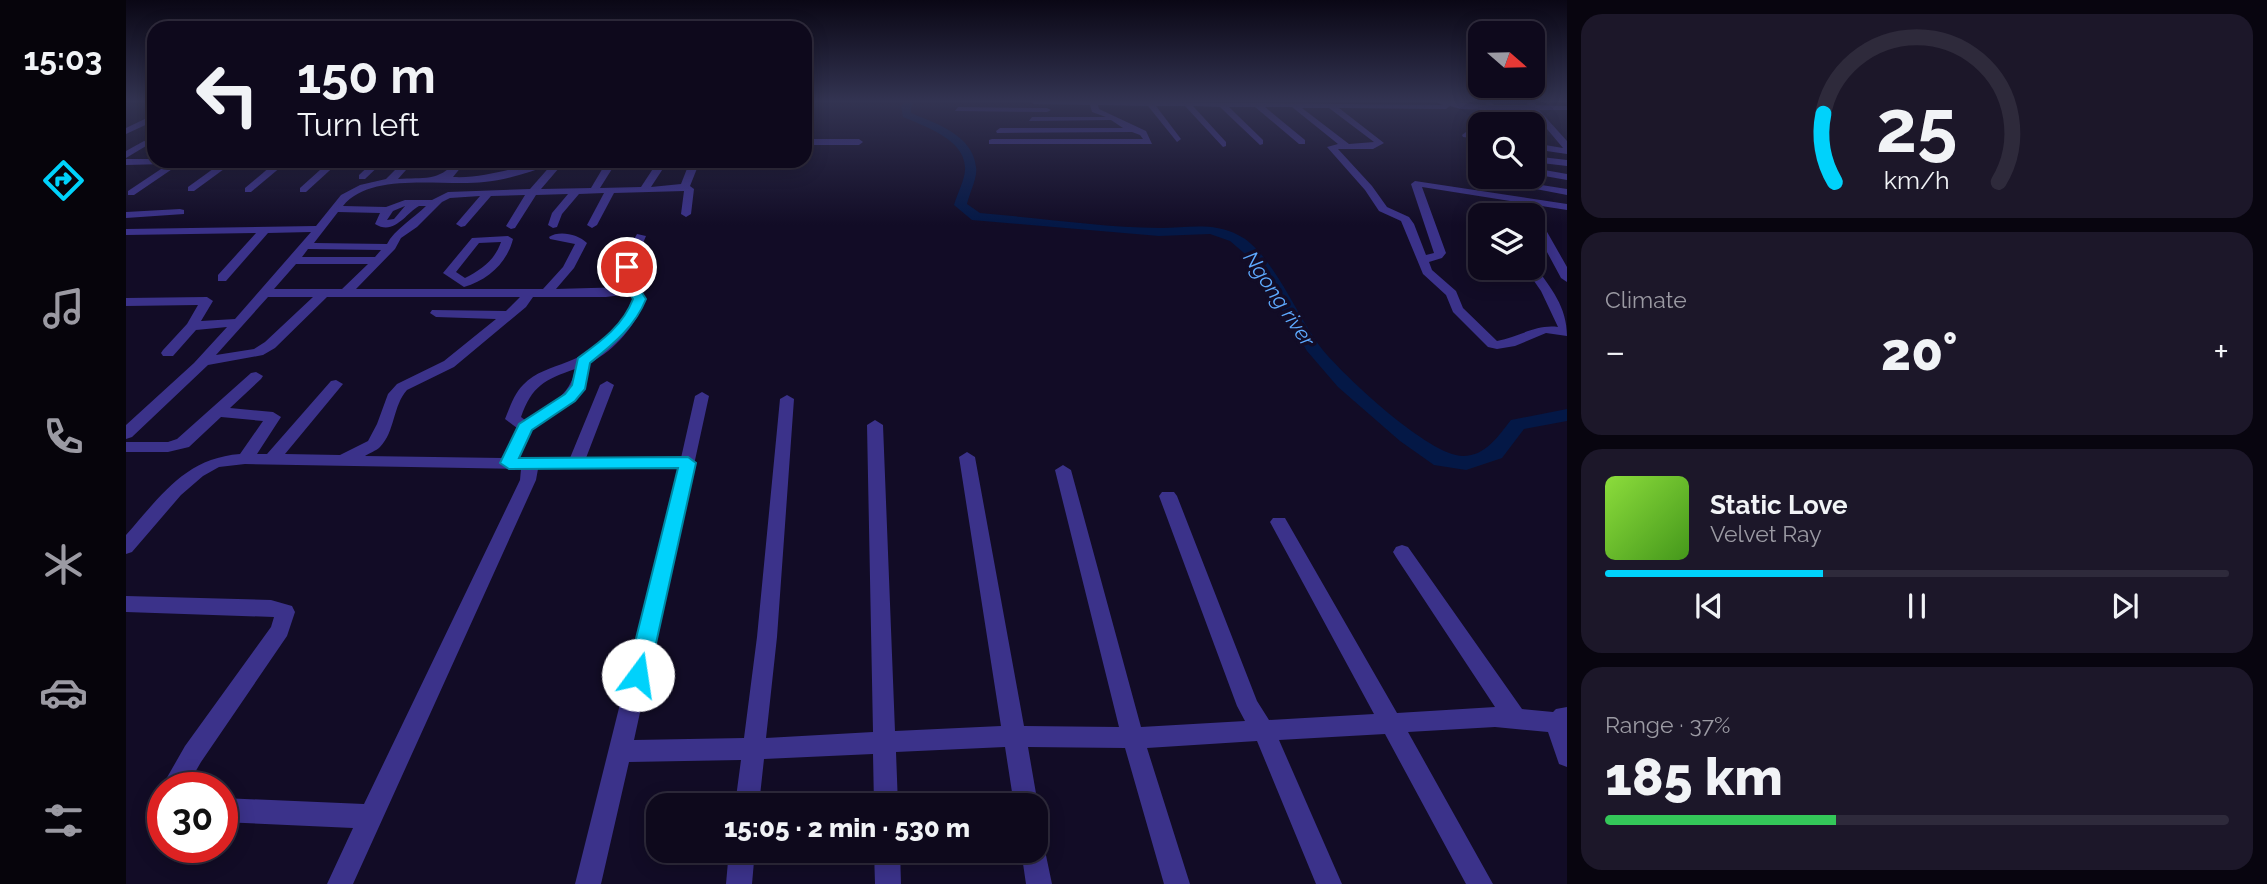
<!DOCTYPE html>
<meta charset="utf-8">
<style>
:root{--surface:#0e091c;--page:#1c1729;--text:#f1f3f6;--muted:#9b9aa3;--line:#2e2a3b;--accent:#00d2fb}
body{margin:0;font-family:Raleway,sans-serif;background:var(--page);color:var(--text);height:100vh;display:flex;flex-direction:column;font-size:26px;white-space:nowrap}
*{box-sizing:border-box;margin:0}
p{font-size:23px;color:var(--muted)}
.icon{flex:none;width:38px;height:38px;fill:none;stroke:currentColor;stroke-width:2;stroke-linecap:round;stroke-linejoin:round}
.map{position:relative;flex:1;overflow:hidden}
.panel{display:flex;flex-direction:column;gap:14px;padding:14px;background:#08050f;width:700px}
.panel>*{flex:none}
.hud{position:absolute;left:21px;top:21px;width:665px;height:147px;border-radius:21px;box-shadow:0 4px 18px #0003,0 0 0 2px var(--line);background:#0e091c;color:var(--text);overflow:hidden}
.needle{width:46px;rotate:110deg}
.buttons{position:absolute;left:1342px;top:21px;display:grid;gap:14px}
.buttons a{display:grid;place-items:center;width:77px;height:77px;border-radius:14px;background:var(--surface);box-shadow:0 4px 18px #0003,0 0 0 2px var(--line);font-size:35px}
.speed{position:absolute;left:21px;top:772px;display:flex;gap:14px;font-size:35px;font-weight:700;text-align:center}
.speed>*{display:grid;place-content:center;width:91px;height:91px;border-radius:50%;background:var(--surface);box-shadow:0 4px 18px #0003,0 0 0 2px var(--line);line-height:1}
.speed .limit{border:10px solid #d22;background:#fff;color:#111}
.pin{position:absolute;display:grid;place-items:center;width:60px;height:60px;color:#fff;margin:-30px;border:4px solid #fff;border-radius:50%;box-shadow:0 2px 7px #0007}
.me{position:absolute;width:77px;margin:-38px;rotate:14deg;stroke-linejoin:round;filter:drop-shadow(0 0 5px #0008)}
.turn{display:flex;align-items:center;gap:24px;height:147px;padding:0 35px;font-size:32px}
.turn .icon{width:91px;height:91px;stroke-width:2.5}
.turn b{display:block;font-size:49px;line-height:60px}
.big{font-size:52px;font-weight:800;line-height:1.1}
.panel .card{flex:1;display:flex;flex-direction:column;justify-content:center;gap:10px;min-width:0;padding:0 24px;border-radius:21px;background:var(--page)}
.panel .dial{align-items:center;gap:0}
.dial svg{height:182px;overflow:visible;fill:none;stroke:var(--line);stroke-width:7;stroke-linecap:round;text-anchor:middle}
.dial text{fill:var(--text);stroke:none}
.song{display:flex;align-items:center;gap:21px}
.cover{width:84px;height:84px;border-radius:10px;background:linear-gradient(135deg,hsl(90 70% 55%),hsl(100 70% 35%))}
.played{height:7px;border-radius:4px;background:linear-gradient(90deg,var(--accent) 35%,var(--line) 35%)}
.keys{display:flex;justify-content:space-around;direction:ltr}
.heat{display:flex;justify-content:space-between;align-items:center;font-size:38px;direction:ltr}
.charge{height:10px;border-radius:5px;background:linear-gradient(90deg,#34c759 37%,var(--line) 0)}
.trip{position:absolute;left:520px;top:793px;width:402px;height:70px;border-radius:21px;background:var(--surface);box-shadow:0 4px 18px #0003,0 0 0 2px var(--line);font-weight:800;line-height:70px;text-align:center}
main{display:flex;flex:1;min-height:0}
.tabs{display:flex;flex-direction:column;width:126px;justify-content:space-around;align-items:center;background:#06040b;color:var(--muted)}
.tabs .icon{width:49px;height:49px}
.tabs .selected{color:var(--accent)}
.tabs b{font-size:32px;color:var(--text)}
.map>svg:first-child{display:block}
.lines{fill:none;stroke-linecap:round;stroke-linejoin:round}
.river{fill:#041846;fill-rule:evenodd}
.minor{fill:#3b328a;fill-rule:evenodd}
.route{fill:#00d2fb;stroke:#0088a3;stroke-width:2}
.labels{text-anchor:middle;stroke-width:7;stroke-linejoin:round;paint-order:stroke}
.far-water-label{font-size:21px;font-style:italic;fill:#5eaaff;stroke:#120c26}
</style>
<main>
<nav class="tabs">
<b>15:03</b>
<svg class="icon selected" aria-label="directions" viewBox="0 0 24 24"><path d="M12 3l9 9-9 9-9-9zM9 14v-3h6M13 9l2 2-2 2"/></svg>
<svg class="icon" aria-label="music" viewBox="0 0 24 24"><path d="M9 18V5l10-2v13"/><circle cx="6" cy="18" r="3"/><circle cx="16" cy="16" r="3"/></svg>
<svg class="icon" aria-label="phone" viewBox="0 0 24 24"><path d="M5 4h4l2 5-3 2q2 4 5 5l2-3 5 2v4C11 20 4 13 5 4z"/></svg>
<svg class="icon" aria-label="climate" viewBox="0 0 24 24"><path d="M12 3v18M4 7l16 10M4 17L20 7"/></svg>
<svg class="icon" aria-label="car" viewBox="0 0 24 24"><path d="M5 17H2v-5l4-1 3-4h7l3 4 3 1v5h-3M9 17h6M6 11h13"/><circle cx="7" cy="17" r="2"/><circle cx="17" cy="17" r="2"/></svg>
<svg class="icon" aria-label="filters" viewBox="0 0 24 24"><path d="M4 7h16M4 17h16"/><circle cx="9" cy="7" r="2"/><circle cx="15" cy="17" r="2"/></svg>
</nav>
<div class="map">
<svg width="1441" height="884" viewBox="0 0 1441 884">
<rect width="100%" height="100%" fill="#120c26"/>
<g class="lines">
<!-- river -->
<path class="river" d="M779 101H789L785 106V113C809 123 847 135 850 167 852 177 843 194 841 204L854 213C914 218 974 227 1034 228 1061 228 1087 222 1112 235 1145 250 1172 319 1196 349 1218 376 1303 456 1337 456 1360 456 1372 436 1385 420L1441 409V421L1398 429 1376 458 1340 470 1308 465 1274 441 1212 387 1181 351 1125 259 1104 241 1084 234 1033 236 846 220 828 205C831 194 840 178 839 167 838 139 798 126 777 117L775 106Z"/>
<!-- minor -->
<g class="minor">
<path d="M905 101 1317 105 1308 101C1325 100 1343 105 1360 105V101H1363L1368 105H1402L1400 101H1408L1410 105 1441 106V110H1413L1441 141V154L1407 149V143L1437 148 1405 110H1372L1382 124H1374L1364 110 1335 109 1324 106 1320 109 1213 108 1258 143 1247 149H1212L1246 186 1261 207 1283 217 1288 224 1300 255 1308 253 1285 184 1289 181 1441 204V210L1296 187 1320 253 1316 258 1303 262 1306 270 1330 291 1337 308 1371 341C1393 337 1410 324 1432 327L1415 291 1399 268 1409 266C1425 288 1441 307 1441 336L1420 333 1389 346 1371 349 1362 347 1327 312 1320 295 1297 274 1275 221 1253 211 1239 190 1201 147 1212 144 1166 107H1139L1179 140V144H1173L1129 107H1103L1137 140V144L1134 145 1094 107 1067 106 1100 142V146L1097 147 1059 106H1030L1055 139 1051 142 1022 106 972 105 973 109 1020 131 1026 144H863V140L866 139H1017L1014 135 1006 132 871 133 870 131 874 128H997L985 120 903 121 906 117H980L966 112 964 105 908 104ZM1176 108H1203L1248 142 1223 144Z"/>
<path d="M832 107 921 108 925 110 921 112 829 111Z"/>
<path d="M25 116H28V121L0 134V128Z"/>
<path d="M1340 132 1354 135V139L1337 137 1336 135Z"/>
<path d="M679 139H733L737 142 733 145H679Z"/>
<path d="M18 141 25 143 0 158V151Z"/>
<path d="M1354 147V154L1351 153 1350 150Z"/>
<path d="M1407 156 1441 160V166L1407 162Z"/>
<path d="M0 159H28V161H43L38 164 0 165Z"/>
<path d="M47 161H58L8 195H2V191Z"/>
<path d="M98 161H109L68 191H62V187Z"/>
<path d="M151 161H162L125 192H119V188Z"/>
<path d="M204 161H214L180 192H174V188Z"/>
<path d="M248 161H258L239 179H233V175Z"/>
<path d="M278 161H288L272 179C297 177 313 182 330 161H340L327 177C366 179 401 161 439 161L415 189 465 188 481 161H491L474 188 515 187 532 161H542L525 187 555 184 564 161H574L564 186 568 189 565 214 560 217 555 214 558 191 488 193 471 225 466 228 461 225 478 193 453 194 436 214 431 227 427 228 422 225 426 213 442 194 410 195 389 228 385 229 380 226 399 195 365 196 339 226 335 227 330 224 354 196 324 198 316 202 291 227 275 238 269 249 230 289H417L437 267 449 244 424 239 423 237C433 230 452 234 461 243L448 268 430 289 501 287C493 268 501 251 511 234L520 236C509 261 506 275 520 299 509 326 490 349 464 363 459 404 435 406 408 428 401 434 397 449 393 458H444L474 385 481 381 488 385 460 458H555L569 396 576 392 583 396 508 740 618 738 631 637 654 399 661 395 668 399 651 637 640 738 747 732 741 425 749 420 757 425 769 731 875 726 833 457 841 452 849 457 898 726 993 727 929 470 937 465 945 470 1015 727 1119 721 1111 706 1033 496 1036 492H1048L1051 496 1131 701 1143 720 1248 714 1144 522 1147 518H1159L1271 713 1369 707 1270 557 1267 552 1270 547 1276 545 1282 547 1396 709 1427 712 1430 709 1441 707V767L1433 764 1422 732 1369 727 1282 732 1367 884H1340L1259 734 1153 740 1216 884H1190L1131 741 1021 748 1064 884H1038L999 748 902 747 912 805 910 810V805H888L879 747 770 752 772 805H748L747 754 638 759 633 805H609L615 760 503 762 475 884H449L553 468 412 469 410 480 227 884H201L227 828 96 822V798L238 804 394 480 395 469 119 464 93 467 77 476 55 495 6 552 0 554V535C34 497 59 458 114 454L137 421 95 417 63 447 42 452H0V442H42L51 439 125 373 130 372 137 376 135 379 104 408 147 412 155 417 131 454H141L205 381 210 380 217 384 159 454 214 455 242 441 251 424 262 394 271 384 318 361 370 319 310 317 304 313 306 310 380 311 394 297H201L149 348 137 355 82 365 6 437 0 439V425L68 363 101 327 70 330 47 356H37L35 353 37 350 61 324 72 305 0 306V298L81 297 87 301 75 321 109 319 185 232 142 233 100 281H92V275L130 233 0 235V229L190 226 215 195 234 185 260 179ZM426 164 404 189 322 192 306 200H279L260 207 217 206C245 171 318 187 358 182 382 180 404 172 426 164ZM279 206 268 219 261 220 267 211ZM293 206H300C288 218 268 230 261 244L188 243 212 212 254 213 249 224C268 236 279 214 293 206ZM182 249 255 250 249 257H176ZM170 264H242L216 289H148ZM505 294 508 299C494 328 472 351 441 362 426 368 409 372 397 385 388 394 384 407 379 419L391 428 377 458 239 456C243 453 250 451 254 447 269 432 267 405 281 390L328 367 400 307 407 297H480ZM142 297H187L139 342 128 349 90 355ZM449 369C445 396 421 407 399 420L395 417C406 386 418 380 449 369Z"/>
<path d="M1407 168 1441 174V180L1407 174Z"/>
<path d="M1364 177 1441 189V195L1368 181Z"/>
<path d="M54 209 58 210V214L0 218V212Z"/>
<path d="M1407 213 1412 216 1441 267V282L1435 278 1407 226V215H1402Z"/>
<path d="M382 236 387 239C381 263 362 280 338 287L317 273 346 238ZM375 242C369 260 355 270 339 278L330 272 353 243Z"/>
<path d="M0 596 145 600 166 606 169 612 161 636 75 762 60 788H37V792L35 788 59 746 145 627 148 617 0 612Z"/>
<path d="M910 838 917 841 926 884H900L895 850H910Z"/>
<path d="M603 850H629L626 884H600Z"/>
<path d="M748 850H774L775 884H749Z"/>
</g>
</g>
<!-- sky -->
<linearGradient id="sky" x2="0" y2="1"><stop stop-color="#0a0715"/><stop offset="0.45" stop-color="#333452"/><stop offset="1" stop-color="#333452" stop-opacity="0"/></linearGradient>
<rect width="1441" height="225" fill="url(#sky)"/>
<!-- route -->
<path class="route" d="M501 263 507 267 508 280 520 299C509 327 486 345 464 363L459 389 449 401 406 430 393 458 562 457 570 463 523 675 520 682 512 684 505 682 501 675 552 468 383 469 374 463 393 424 439 394 446 385 452 358C474 342 497 326 507 299L496 280 495 267Z"/>
<g class="labels">
<!-- far-water labels -->
<g class="far-water-label">
<text transform="translate(1153 299) rotate(56)" y="7">Ngong river</text>
</g>
</g>
</svg>
<div class="buttons">
<a><svg class="needle" viewBox="-14 -14 28 28"><path d="M0-13l5 13h-10z" fill="#e53935"/><path d="M0 13l5-13h-10z" fill="#9b9aa3"/></svg></a>
<a><svg class="icon" aria-label="search" viewBox="0 0 24 24"><circle cx="10" cy="10" r="6"/><path d="M15 15l6 6"/></svg></a>
<a><svg class="icon" aria-label="layers" viewBox="0 0 24 24"><path d="M12 4l9 5-9 5-9-5zM3 14l9 5 9-5"/></svg></a>
</div>
<div class="speed"><div class="limit">30</div></div>
<div class="pin" style="left:501px;top:267px;background:#d93025"><svg class="icon" aria-label="arrive" viewBox="0 0 24 24"><path d="M6 21V4h12l-3 4 3 4H6"/></svg></div>
<svg class="me" style="left:512px;top:675px" viewBox="-20 -20 40 40"><circle r="19" fill="#fff"/><path d="M0-13L10 11 0 6-10 11z" fill="#00d2fb"/></svg>
<div class="trip">15:05 · 2 min · 530 m</div>
<div class="hud">
<div class="turn"><svg class="icon" aria-label="left" viewBox="0 0 24 24"><path d="M17 20v-9H6M10 6l-5 5 5 5"/></svg><div><b>150 m</b>Turn left</div></div>
</div>
</div>
<section class="panel">
<div class="card dial"><svg viewBox="0 0 100 80">
<path d="M14 69A42 42 0 1 1 86 69"/>
<path d="M14 69A42 42 0 0 1 9 39" stroke="#00d2fb"/>
<text x="50" y="56" font-size="32" font-weight="700">25</text>
<text x="50" y="72" font-size="11">km/h</text>
</svg></div>
<div class="card"><p>Climate</p>
<div class="heat"><a>−</a><b class="big">20°</b><a>+</a></div>
</div>
<div class="card">
<div class="song"><i class="cover"></i><div><b>Static Love</b><p>Velvet Ray</p></div></div>
<div class="played"></div>
<div class="keys"><svg class="icon" aria-label="previous" viewBox="0 0 24 24"><path d="M18 5L8 12l10 7zM5 5v14"/></svg><svg class="icon" aria-label="pause" viewBox="0 0 24 24"><path d="M8 5v14M16 5v14"/></svg><svg class="icon" aria-label="next" viewBox="0 0 24 24"><path d="M6 5l10 7-10 7zM19 5v14"/></svg></div>
</div>
<div class="card"><p>Range · 37%</p><b class="big">185 km</b><div class="charge"></div></div>
</section>
</main>
